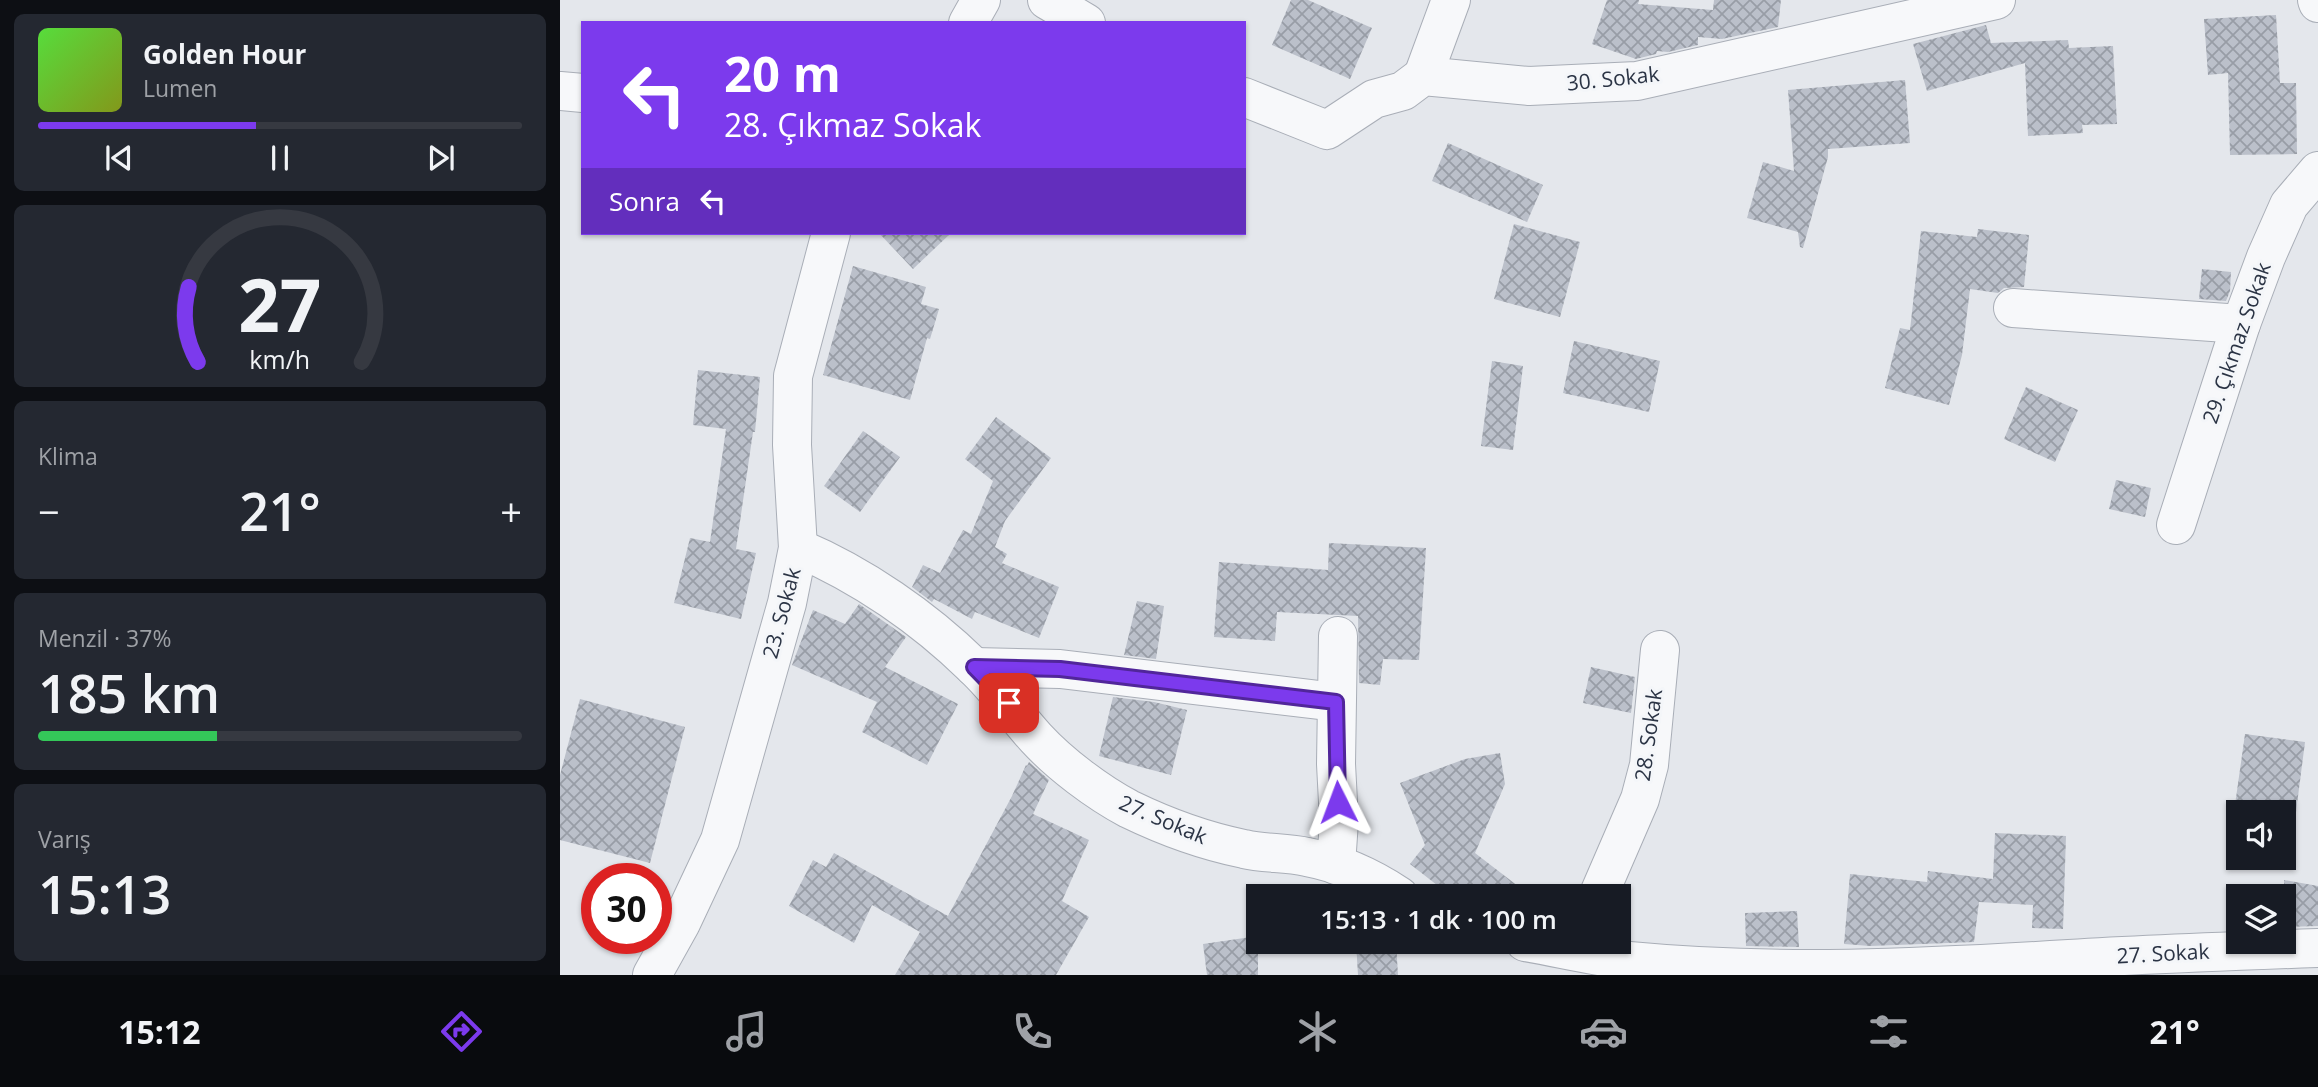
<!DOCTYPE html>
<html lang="tr">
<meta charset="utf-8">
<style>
:root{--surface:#171b24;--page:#242831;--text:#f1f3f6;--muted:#9ea1a6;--line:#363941;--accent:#7c3aed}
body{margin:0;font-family:"Open Sans",sans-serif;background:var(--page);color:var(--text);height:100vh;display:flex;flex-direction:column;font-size:26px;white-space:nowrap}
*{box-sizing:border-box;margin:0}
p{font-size:23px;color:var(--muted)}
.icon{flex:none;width:38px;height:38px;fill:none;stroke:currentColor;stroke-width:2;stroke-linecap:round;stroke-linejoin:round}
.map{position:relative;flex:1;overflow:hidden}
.drawer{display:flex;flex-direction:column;gap:14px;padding:14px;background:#0d0f14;width:560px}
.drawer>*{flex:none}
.top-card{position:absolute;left:21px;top:21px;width:665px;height:214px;border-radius:0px;box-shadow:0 2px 5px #0004;background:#7c3aed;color:#fff;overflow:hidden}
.controls{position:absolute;left:1666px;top:800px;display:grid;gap:14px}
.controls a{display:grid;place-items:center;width:70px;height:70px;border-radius:0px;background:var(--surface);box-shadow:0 2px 5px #0004;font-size:35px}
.speed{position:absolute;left:21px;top:863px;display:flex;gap:14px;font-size:35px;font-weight:700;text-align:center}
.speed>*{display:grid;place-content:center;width:91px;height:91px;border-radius:50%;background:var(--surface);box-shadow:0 2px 5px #0004;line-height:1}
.speed .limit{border:10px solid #d22;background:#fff;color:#111}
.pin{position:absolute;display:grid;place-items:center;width:60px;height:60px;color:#fff;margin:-30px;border-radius:14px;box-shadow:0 4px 10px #0006}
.me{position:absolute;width:77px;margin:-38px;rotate:357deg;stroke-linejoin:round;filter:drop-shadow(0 0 5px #0008)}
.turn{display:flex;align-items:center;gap:24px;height:147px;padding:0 28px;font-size:32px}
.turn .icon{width:91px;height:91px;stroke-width:2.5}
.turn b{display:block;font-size:49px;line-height:60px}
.then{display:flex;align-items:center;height:66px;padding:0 28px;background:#0003;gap:14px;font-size:26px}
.big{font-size:52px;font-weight:600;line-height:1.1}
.drawer .card{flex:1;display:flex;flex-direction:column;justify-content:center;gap:10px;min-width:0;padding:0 24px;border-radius:10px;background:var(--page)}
.drawer .dial{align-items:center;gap:0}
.dial svg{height:182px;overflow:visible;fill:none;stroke:var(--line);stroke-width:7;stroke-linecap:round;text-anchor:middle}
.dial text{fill:var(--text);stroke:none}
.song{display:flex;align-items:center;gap:21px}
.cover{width:84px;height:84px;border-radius:10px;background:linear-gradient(135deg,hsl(110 70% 55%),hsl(70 70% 35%))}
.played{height:7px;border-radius:4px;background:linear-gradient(90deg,var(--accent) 45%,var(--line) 45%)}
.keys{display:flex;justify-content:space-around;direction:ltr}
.heat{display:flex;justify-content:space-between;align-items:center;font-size:38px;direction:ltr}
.charge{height:10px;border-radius:5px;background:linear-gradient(90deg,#34c759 37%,var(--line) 0)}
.trip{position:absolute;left:686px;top:884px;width:385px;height:70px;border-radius:0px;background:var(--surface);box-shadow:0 2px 5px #0004;font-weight:600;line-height:70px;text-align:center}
.tab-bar{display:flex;height:112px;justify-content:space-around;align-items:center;background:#090b0e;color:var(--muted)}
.tab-bar .icon{width:49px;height:49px}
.tab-bar .on{color:var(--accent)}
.tab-bar b{font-size:32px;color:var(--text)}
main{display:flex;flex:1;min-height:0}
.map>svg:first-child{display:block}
.building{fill:url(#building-cross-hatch)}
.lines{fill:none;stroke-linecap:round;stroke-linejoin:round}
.street-casing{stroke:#a9aeb7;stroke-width:40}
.street{stroke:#f7f8fa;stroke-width:38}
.route-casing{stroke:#51269a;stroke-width:18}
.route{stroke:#7c3aed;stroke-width:12}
.labels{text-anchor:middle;stroke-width:6;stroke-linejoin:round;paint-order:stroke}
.street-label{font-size:21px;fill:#2b3445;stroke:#f4f6f9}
</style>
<main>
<section class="drawer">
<div class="card">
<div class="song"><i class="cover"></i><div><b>Golden Hour</b><p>Lumen</p></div></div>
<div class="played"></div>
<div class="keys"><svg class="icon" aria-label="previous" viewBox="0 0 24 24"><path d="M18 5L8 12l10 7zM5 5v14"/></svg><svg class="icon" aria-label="pause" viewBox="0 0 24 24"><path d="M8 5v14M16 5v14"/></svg><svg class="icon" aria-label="next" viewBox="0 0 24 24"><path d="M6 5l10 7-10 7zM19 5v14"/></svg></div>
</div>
<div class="card dial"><svg viewBox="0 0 100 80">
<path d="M14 69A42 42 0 1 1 86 69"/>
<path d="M14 69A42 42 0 0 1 10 36" stroke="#7c3aed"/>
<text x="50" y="56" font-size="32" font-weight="700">27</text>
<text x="50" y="72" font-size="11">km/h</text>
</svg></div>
<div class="card"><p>Klima</p>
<div class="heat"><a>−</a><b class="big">21°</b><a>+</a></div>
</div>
<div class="card"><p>Menzil · 37%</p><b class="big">185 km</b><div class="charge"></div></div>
<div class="card"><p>Varış</p><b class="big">15:13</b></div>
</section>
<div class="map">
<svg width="1758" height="975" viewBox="0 0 1758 975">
<defs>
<pattern id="building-cross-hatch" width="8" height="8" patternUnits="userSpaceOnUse" patternTransform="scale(1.75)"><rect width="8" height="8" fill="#bbc0ca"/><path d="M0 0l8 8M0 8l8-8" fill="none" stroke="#989da6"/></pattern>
</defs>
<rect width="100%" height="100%" fill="#e4e7ec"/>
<!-- building -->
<g class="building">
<path d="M731 0H748L812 28 790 79 712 45Z"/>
<path d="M1047 0H1079L1078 4 1153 10 1154 0H1221L1218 27 1162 39 1138 37V45L1108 52 1097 51 1096 54 1076 59 1032 44Z"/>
<path d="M1716 15 1720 83H1736L1737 154 1670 155 1668 73 1648 75 1644 19Z"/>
<path d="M1426 25 1431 43 1508 40 1509 48 1553 46 1557 124 1522 125 1523 133 1468 136 1465 63 1367 91 1353 44Z"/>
<path d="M1345 80 1350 143 1268 149V157L1243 248 1240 247 1238 232 1187 218 1203 162 1234 171 1228 90Z"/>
<path d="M888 143 983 185 967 222 872 181Z"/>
<path d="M954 224 1020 242 1000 317 934 299Z"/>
<path d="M1418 229 1469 235 1464 287 1444 288 1438 293 1410 289 1402 355 1389 405 1325 388 1340 328 1350 330 1361 231 1417 237Z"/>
<path d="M319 233H391L353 269Z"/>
<path d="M293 266 366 287 361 304 379 309 370 339 367 338 350 400 263 375Z"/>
<path d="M1642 269 1671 272 1670 291 1666 301 1639 299Z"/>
<path d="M1014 341 1100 361 1089 412 1003 393Z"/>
<path d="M932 361 963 366 953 450 921 446Z"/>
<path d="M138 370 200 377 195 432H193L176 549 196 553 181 619 114 603 130 538 150 542 166 429 133 425Z"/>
<path d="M1466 387 1518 410 1495 462 1444 439Z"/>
<path d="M436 417 491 458 445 521 435 547 447 554 442 563 499 587 479 638 415 612 412 619 374 599 372 602 352 587 363 565 380 573 403 530 411 534 433 481 405 459Z"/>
<path d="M303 431 340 457 300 512 264 486Z"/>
<path d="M1556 480 1591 488 1585 517 1549 509Z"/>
<path d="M769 543 866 548 859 660 823 659 820 685 799 683 798 616 717 612 715 641 654 637 659 562 768 570Z"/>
<path d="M577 601 604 606 596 659 564 655Z"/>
<path d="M299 604 346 637 325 667 398 704 367 765 302 732 317 702 232 665 253 610 285 624Z"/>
<path d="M1031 667 1075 677 1071 713 1023 703Z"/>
<path d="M553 697 594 702 627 710 611 775 539 756Z"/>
<path d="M20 699 125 727 90 863 0 840V775Z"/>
<path d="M1685 734 1745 742 1736 812H1674Z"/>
<path d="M940 753 945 784 915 853 971 896H891L850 864 865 845 840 783 905 759Z"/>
<path d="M469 762 489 780 473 814 529 840 502 901 529 917 496 975H335L360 932 312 905 294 943 229 906 253 860 266 867 274 853 388 916 452 796 466 765 467 766Z"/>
<path d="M1435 833 1506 836 1503 929 1472 928 1473 905 1419 902 1414 942 1310 946 1284 944 1290 874 1367 882 1368 871 1433 879Z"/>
<path d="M1724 880 1758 886V926L1724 927Z"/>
<path d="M1237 911 1239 947 1186 946 1185 913Z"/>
<path d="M698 936V975H647L643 944Z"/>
<path d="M796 942H836L838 975H798Z"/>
</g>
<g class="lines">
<!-- street casing -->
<g class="street-casing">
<g id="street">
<path d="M487 0 526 23"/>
<path d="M1757 0 1758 3"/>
<path d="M408 23 421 0"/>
<path d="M863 76 891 0"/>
<path d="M0 91 23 93"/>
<path d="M684 97 767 130 814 99 843 91 863 76 969 86 1077 81 1436 0"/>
<path d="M1453 308 1681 324"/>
<path d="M1616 525 1681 324 1706 257 1729 205 1758 171"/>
<path d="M238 548C302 575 364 618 413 666 437 688 454 714 476 738 500 764 537 792 569 809 604 826 645 841 684 849 704 854 726 852 747 857 779 863 812 878 839 896"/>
<path d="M414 667 500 669 776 702"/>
<path d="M776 865 779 821 776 764 778 636"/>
<path d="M1038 896 1080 799 1089 765 1100 650"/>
<path d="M965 942C999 948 1034 956 1069 961 1215 975 1363 968 1509 959 1592 954 1675 951 1758 948"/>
<path d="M92 975 121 923 160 840 227 603 238 548 232 445 233 376 271 233"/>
</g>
</g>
<!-- street -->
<use href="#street" class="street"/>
</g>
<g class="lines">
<!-- route casing -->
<g class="route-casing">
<path id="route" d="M449 703 414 667 500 669 776 702 778 802"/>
</g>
<!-- route -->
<use href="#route" class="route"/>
</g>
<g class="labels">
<!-- street labels -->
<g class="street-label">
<text transform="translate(1053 79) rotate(-6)" y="7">30. Sokak</text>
<text transform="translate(1677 343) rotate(-71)" y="7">29. Çıkmaz Sokak</text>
<text transform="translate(222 613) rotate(-75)" y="7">23. Sokak</text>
<text transform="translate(1089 735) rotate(-82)" y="7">28. Sokak</text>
<text transform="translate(603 820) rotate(23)" y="7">27. Sokak</text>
<text transform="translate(1603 954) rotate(-3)" y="7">27. Sokak</text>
</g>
</g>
</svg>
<div class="controls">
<a><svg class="icon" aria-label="sound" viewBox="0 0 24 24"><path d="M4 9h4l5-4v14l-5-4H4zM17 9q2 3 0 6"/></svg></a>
<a><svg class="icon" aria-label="layers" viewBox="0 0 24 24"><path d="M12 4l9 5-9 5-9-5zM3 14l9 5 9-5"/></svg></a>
</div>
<div class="speed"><div class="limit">30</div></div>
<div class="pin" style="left:449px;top:703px;background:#d93025"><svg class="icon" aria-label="arrive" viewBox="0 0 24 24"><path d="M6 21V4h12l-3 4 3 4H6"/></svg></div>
<svg class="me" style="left:778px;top:802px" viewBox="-20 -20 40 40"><path d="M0-17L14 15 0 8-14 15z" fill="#7c3aed" stroke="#fff" stroke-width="4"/></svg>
<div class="trip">15:13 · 1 dk · 100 m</div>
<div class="top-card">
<div class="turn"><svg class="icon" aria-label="left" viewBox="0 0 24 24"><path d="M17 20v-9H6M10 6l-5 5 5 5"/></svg><div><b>20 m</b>28. Çıkmaz Sokak</div></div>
<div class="then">Sonra<svg class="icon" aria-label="left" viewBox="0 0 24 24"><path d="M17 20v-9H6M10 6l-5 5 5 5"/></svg></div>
</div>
</div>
</main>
<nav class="tab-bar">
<b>15:12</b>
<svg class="icon on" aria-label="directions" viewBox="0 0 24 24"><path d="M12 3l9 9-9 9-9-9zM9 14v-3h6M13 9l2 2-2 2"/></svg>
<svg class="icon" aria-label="music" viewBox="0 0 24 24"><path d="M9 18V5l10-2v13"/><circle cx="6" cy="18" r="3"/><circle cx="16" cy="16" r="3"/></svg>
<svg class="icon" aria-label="phone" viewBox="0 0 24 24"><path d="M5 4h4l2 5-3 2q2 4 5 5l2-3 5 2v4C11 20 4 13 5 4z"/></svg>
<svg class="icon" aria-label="climate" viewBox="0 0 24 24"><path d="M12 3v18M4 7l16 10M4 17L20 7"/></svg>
<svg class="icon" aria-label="car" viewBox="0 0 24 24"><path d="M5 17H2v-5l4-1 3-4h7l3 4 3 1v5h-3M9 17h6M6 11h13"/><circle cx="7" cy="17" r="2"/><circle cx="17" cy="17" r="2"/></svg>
<svg class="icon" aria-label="filters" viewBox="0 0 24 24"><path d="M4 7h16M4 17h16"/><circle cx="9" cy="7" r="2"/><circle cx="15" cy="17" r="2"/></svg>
<b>21°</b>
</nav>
